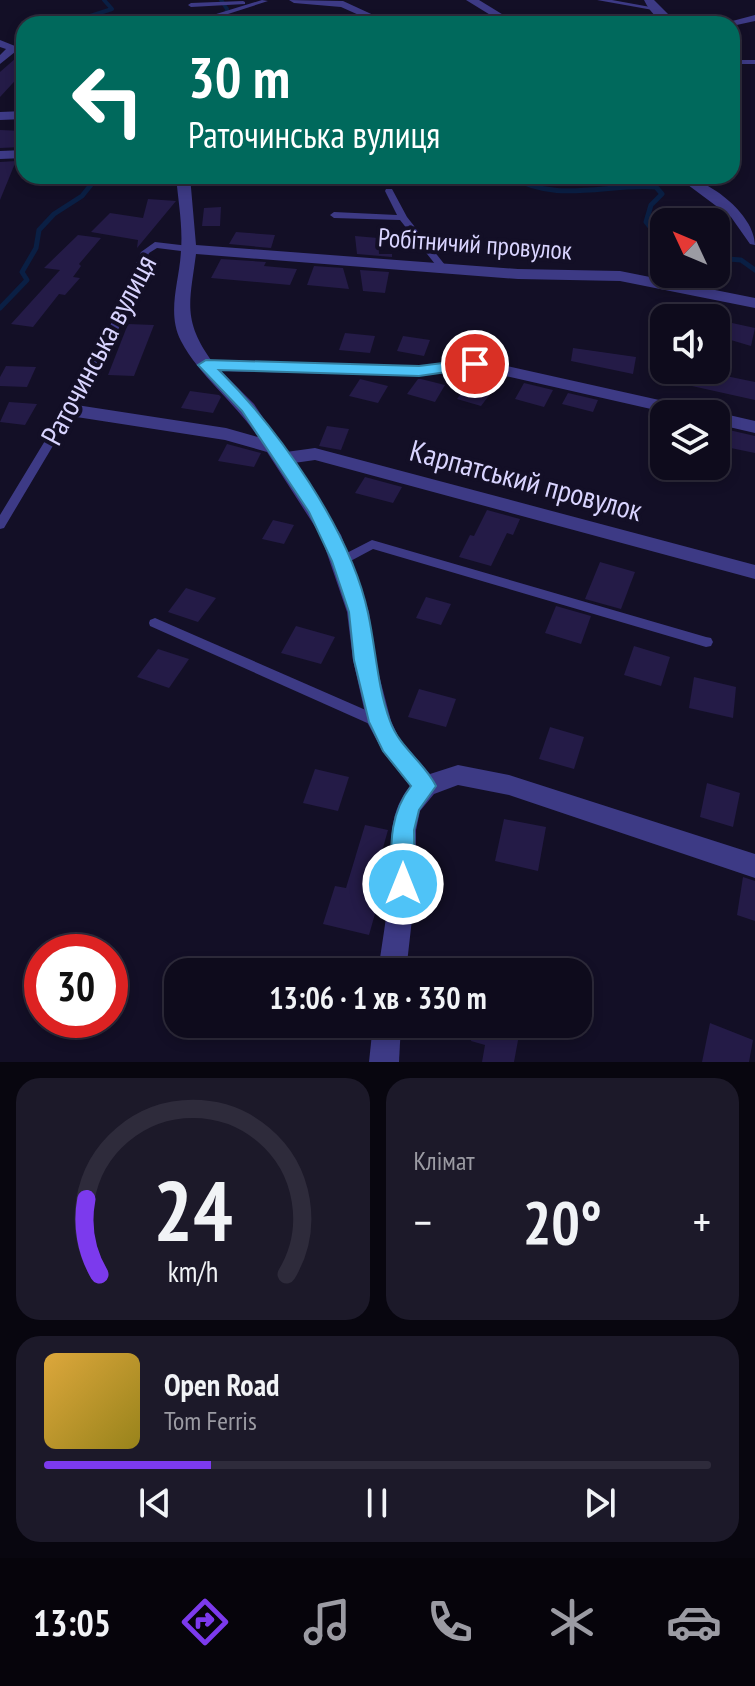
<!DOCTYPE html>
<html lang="uk">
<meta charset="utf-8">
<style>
:root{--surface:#0e0b1c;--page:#1c1929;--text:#f1f3f6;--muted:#9b9ba3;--line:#2e2b3b;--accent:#7c3aed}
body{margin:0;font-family:"PT Sans Narrow",sans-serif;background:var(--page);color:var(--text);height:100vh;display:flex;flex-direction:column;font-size:30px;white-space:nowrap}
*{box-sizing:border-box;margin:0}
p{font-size:26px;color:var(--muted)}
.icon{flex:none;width:44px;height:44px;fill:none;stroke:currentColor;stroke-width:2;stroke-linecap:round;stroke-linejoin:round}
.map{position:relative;height:1062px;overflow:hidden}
.panel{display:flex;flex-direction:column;gap:16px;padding:16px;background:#08060f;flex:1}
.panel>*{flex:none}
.hud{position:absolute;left:16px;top:16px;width:724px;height:168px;border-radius:24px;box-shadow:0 4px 12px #0003,0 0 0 2px var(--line);background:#00695c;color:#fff;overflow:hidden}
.needle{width:52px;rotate:314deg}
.fabs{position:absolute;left:650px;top:208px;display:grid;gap:16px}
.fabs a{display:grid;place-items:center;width:80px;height:80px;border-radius:16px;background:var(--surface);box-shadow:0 4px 12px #0003,0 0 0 2px var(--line);font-size:40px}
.speed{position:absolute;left:24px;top:934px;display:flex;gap:16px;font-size:40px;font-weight:700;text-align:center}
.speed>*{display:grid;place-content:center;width:104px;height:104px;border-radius:50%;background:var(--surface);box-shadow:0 4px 12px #0003,0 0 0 2px var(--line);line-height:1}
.speed .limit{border:12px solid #d22;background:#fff;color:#111}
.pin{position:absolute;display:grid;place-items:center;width:68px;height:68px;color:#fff;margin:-34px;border:4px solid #fff;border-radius:50%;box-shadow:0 2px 8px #0007}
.me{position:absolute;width:88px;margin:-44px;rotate:0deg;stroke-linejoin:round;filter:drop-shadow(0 0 6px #0008)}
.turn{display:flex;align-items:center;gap:28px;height:168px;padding:0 40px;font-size:36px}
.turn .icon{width:104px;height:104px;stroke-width:2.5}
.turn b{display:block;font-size:56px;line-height:68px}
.big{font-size:60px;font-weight:600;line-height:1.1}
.panel .tile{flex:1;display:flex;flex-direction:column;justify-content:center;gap:12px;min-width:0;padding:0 28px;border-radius:24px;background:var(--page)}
.panel .dial{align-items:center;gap:0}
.dial svg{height:208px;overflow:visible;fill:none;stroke:var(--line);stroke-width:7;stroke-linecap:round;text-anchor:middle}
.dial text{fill:var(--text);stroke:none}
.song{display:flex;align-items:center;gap:24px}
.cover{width:96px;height:96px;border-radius:12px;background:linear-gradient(135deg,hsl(40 70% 55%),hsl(50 70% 35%))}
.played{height:8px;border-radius:4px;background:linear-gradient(90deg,var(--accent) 25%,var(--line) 25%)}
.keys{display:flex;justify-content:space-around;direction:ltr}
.heat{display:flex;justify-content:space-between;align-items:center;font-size:44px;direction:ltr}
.panel .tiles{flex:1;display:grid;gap:16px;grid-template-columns:1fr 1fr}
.tile:last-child{grid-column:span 2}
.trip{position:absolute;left:164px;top:958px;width:428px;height:80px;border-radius:24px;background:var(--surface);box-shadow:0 4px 12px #0003,0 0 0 2px var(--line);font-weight:600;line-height:80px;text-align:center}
.menu{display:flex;height:128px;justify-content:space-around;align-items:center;background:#06040b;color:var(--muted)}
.menu .icon{width:56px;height:56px}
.menu .active{color:var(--accent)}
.menu b{font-size:36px;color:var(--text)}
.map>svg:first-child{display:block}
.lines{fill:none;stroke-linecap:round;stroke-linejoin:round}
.stream-far1{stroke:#0a1f44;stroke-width:4}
.stream{stroke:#0a1f44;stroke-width:5}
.building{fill:#241b47}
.service{fill:#3d3a85;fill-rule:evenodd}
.minor{fill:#3d3a85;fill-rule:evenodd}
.route{fill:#4fc3f7;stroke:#337fa1;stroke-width:2}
.labels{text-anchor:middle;stroke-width:8;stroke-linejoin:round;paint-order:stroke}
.far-street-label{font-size:26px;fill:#d9d4ff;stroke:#130f26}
.street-label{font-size:30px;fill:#d9d4ff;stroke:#130f26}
</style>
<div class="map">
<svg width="755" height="1062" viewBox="0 0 755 1062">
<rect width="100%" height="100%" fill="#130f26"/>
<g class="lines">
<!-- stream-far1 -->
<g class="stream-far1">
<path d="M221 0 227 9 225 22 221 24"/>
<path d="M76 24 81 19 112 9 104 0"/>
</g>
<!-- stream -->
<g class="stream">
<path d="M511 176C554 204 608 183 656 187L662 194 651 205 646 222 664 244"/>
<path d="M716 258 741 260 755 270"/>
<path d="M0 308 27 280 22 272 36 248 39 230 54 214 82 196 98 176"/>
</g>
</g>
<!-- building -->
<g class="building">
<path d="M24 51V71L0 97V72Z"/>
<path d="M0 130 24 131 23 147 0 148Z"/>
<path d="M16 161 0 200V162Z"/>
<path d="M148 199 176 201 137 248 138 240 91 232 110 213 143 218Z"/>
<path d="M221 207 220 226H202L204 208Z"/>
<path d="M236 232 275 235 271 248 229 244Z"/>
<path d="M78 235 101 238 79 264 81 266 73 277 80 278 65 295 59 294 33 327 11 324 60 270 44 268Z"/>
<path d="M355 236 378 238 379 254H392V257L357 254Z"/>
<path d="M221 259 266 262 264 266 297 269 290 285 211 278Z"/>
<path d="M314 266 343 268 349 289 307 285Z"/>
<path d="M360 270 389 272 385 293 363 291Z"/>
<path d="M732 323 755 328 751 346 724 338Z"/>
<path d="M128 324 154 325 134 376 108 375Z"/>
<path d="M345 333 375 336 370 353 339 350Z"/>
<path d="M403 336 430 340 424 356 397 351Z"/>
<path d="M573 348 636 357 633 374 571 361Z"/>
<path d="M6 366 36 367 27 387 0 386V377Z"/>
<path d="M657 370H697L755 382V400L656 378Z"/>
<path d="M360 379 388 386 378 403 349 396Z"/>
<path d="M418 379H421L445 385 435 402 407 394Z"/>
<path d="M470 382 494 389 481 406 457 399Z"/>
<path d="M524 383 553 390 544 407 515 399Z"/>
<path d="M190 391 219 395 221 397 213 413 181 408Z"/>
<path d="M568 393 598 400 593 412 562 404Z"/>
<path d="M9 402 37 404 25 425 0 422Z"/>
<path d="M327 426 349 429 341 450 319 446Z"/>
<path d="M716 427 755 436V453L716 445Z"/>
<path d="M227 444 261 453 254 467 218 461Z"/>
<path d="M365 477 402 487 393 503 355 493Z"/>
<path d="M487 510 520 519 513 535 507 533 491 566 459 557 470 535 474 536Z"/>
<path d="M273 520 294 525 284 544 262 539Z"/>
<path d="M600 562 635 572 621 609 585 599Z"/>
<path d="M186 588 216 598 198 622 168 612Z"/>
<path d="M426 597 451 604 441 625 416 618Z"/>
<path d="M556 606 591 616 581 644 545 633Z"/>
<path d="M296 626 335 637 321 664 281 653Z"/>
<path d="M634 646 670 657 661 686 624 675Z"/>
<path d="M158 649 189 659 169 688 137 677Z"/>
<path d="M694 677 736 687 733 718 689 708Z"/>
<path d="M419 689 456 699 446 727 408 717Z"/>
<path d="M550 727 584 737 574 769 539 759Z"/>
<path d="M315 769 349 777 338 811 303 803Z"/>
<path d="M707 783 740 793 733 827 700 817Z"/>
<path d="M504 819 546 827 538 871 495 861Z"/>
<path d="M365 825 388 830 370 894 380 896 369 935 323 924 335 886 346 888Z"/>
<path d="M743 877 755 881V921L737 915Z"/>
<path d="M710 1023 753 1040 749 1062H702Z"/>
<path d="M474 1024H521L514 1062H482L485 1045 471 1041Z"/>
</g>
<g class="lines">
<!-- service -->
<g class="service">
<path d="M262 0 268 1 200 23 174 22 171 20 174 18 200 19Z"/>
<path d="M597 0H612L656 8 653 10Z"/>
<path d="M243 1 245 2V4L191 7 188 5 191 3Z"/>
<path d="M24 44V48L14 50 11 48Z"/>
<rect x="732" y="60" width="23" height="4"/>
<path d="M386 189H392L407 217 445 265V269H439L400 220 334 218 330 215 334 212 397 215 385 191Z"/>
<path d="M155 242 189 246 193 249 189 252 157 248 149 253 110 350 4 528 0 529V515L100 350 141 252Z"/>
<path d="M372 540 706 637 711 638 713 642 711 646 706 647 373 549 345 564H337L335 561 337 558Z"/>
<path d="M155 618 384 718 386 722 384 726 379 728 374 726 150 626 149 623 150 620Z"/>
</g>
<!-- minor -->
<g class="minor">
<path d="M289 0 343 1 393 24H379L341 7 294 3Z"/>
<path d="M466 0H479L518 24H505Z"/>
<path d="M644 0H654L678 24C662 24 651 15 644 0Z"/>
<path d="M755 15V21L732 26 721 24Z"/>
<path d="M0 40 20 48 0 64V55L6 49 0 47Z"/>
<path d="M24 111V119L0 120V112Z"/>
<path d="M24 150V158L0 159V151Z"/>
<path d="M176 176H190L196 245 518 269 620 271 755 298V308L620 281 518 279 196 254C190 301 182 319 211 360L419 366 475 359 704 410 707 414H673L475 369 419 376 221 371 254 404 286 452 315 448 755 565V579L315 460 294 463 341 535 369 612 375 660 391 721 399 738 430 774 458 765 509 775 755 854V878L509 795 458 785 434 794 420 811 416 830V884L406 972H378C382 943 387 915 390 886 393 849 385 817 410 786L383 752 367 722 353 660 347 612 321 536 267 452 225 440 70 416 61 410 70 404 226 428 258 437C235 402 200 377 181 341 166 312 180 280 181 250 183 226 178 200 176 176Z"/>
<path d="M676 176C706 176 755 214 755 245L750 244 731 217Z"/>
<path d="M716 412 755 421V433L716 424V414H710Z"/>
<path d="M373 1024H401L399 1062H369Z"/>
</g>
</g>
<!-- route -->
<path class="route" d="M475 359 483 364 481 367 419 376 219 370C279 430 350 529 368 613 376 649 377 686 390 721 399 747 424 762 436 786L419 810 414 830 415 884 412 892 403 895 395 892 391 884C391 848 388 816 411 786L383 751 369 722 354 660 349 612 332 561 309 512 242 411 198 365 206 360 419 366Z"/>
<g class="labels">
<!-- far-street labels -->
<g class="far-street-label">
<text transform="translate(475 244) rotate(4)" y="9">Робітничий провулок</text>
</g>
<!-- street labels -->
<g class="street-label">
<text transform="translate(99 350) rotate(-62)" y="10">Раточинська вулиця</text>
<text transform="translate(526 481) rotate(15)" y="10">Карпатський провулок</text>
</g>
</g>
</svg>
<div class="fabs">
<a><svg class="needle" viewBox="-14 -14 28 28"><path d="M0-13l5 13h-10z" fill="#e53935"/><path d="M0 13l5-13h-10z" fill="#9b9ba3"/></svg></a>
<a><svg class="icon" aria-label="sound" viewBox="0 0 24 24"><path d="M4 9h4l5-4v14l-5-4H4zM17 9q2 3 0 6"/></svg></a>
<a><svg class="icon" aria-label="layers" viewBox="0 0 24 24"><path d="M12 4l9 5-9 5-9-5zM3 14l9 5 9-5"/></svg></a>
</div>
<div class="speed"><div class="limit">30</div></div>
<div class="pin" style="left:475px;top:364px;background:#d93025"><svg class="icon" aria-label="arrive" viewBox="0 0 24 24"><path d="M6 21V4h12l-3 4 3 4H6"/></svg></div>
<svg class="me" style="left:403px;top:884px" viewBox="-20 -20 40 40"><circle r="17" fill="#4fc3f7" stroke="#fff" stroke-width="3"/><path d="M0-11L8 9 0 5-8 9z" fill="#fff"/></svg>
<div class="trip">13:06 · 1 хв · 330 m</div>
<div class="hud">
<div class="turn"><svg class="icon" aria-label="left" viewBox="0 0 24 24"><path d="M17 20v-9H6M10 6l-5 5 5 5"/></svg><div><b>30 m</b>Раточинська вулиця</div></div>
</div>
</div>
<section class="panel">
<div class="tiles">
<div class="tile dial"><svg viewBox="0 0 100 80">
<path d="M14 69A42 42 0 1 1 86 69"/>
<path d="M14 69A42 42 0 0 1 9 40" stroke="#7c3aed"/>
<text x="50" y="56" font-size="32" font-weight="700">24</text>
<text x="50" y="72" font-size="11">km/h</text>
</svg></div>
<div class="tile"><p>Клімат</p>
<div class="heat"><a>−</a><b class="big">20°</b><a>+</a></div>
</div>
<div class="tile">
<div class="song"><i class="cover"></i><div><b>Open Road</b><p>Tom Ferris</p></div></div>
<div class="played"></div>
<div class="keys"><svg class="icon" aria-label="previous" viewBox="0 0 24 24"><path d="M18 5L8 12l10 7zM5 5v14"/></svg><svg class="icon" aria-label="pause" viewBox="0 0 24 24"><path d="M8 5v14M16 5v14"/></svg><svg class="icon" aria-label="next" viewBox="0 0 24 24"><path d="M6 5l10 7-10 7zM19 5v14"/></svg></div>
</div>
</div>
</section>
<nav class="menu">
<b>13:05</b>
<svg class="icon active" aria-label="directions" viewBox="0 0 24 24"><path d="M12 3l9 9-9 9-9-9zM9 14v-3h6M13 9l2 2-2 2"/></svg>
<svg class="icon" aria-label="music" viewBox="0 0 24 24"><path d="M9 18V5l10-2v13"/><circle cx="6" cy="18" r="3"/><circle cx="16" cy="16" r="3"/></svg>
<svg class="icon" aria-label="phone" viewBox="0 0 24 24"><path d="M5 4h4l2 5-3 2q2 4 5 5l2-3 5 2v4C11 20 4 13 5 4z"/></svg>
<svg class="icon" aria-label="climate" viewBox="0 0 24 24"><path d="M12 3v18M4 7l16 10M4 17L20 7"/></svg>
<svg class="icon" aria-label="car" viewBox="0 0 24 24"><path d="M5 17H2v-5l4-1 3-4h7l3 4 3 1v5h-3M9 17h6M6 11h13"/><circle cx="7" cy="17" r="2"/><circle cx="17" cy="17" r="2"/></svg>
</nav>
